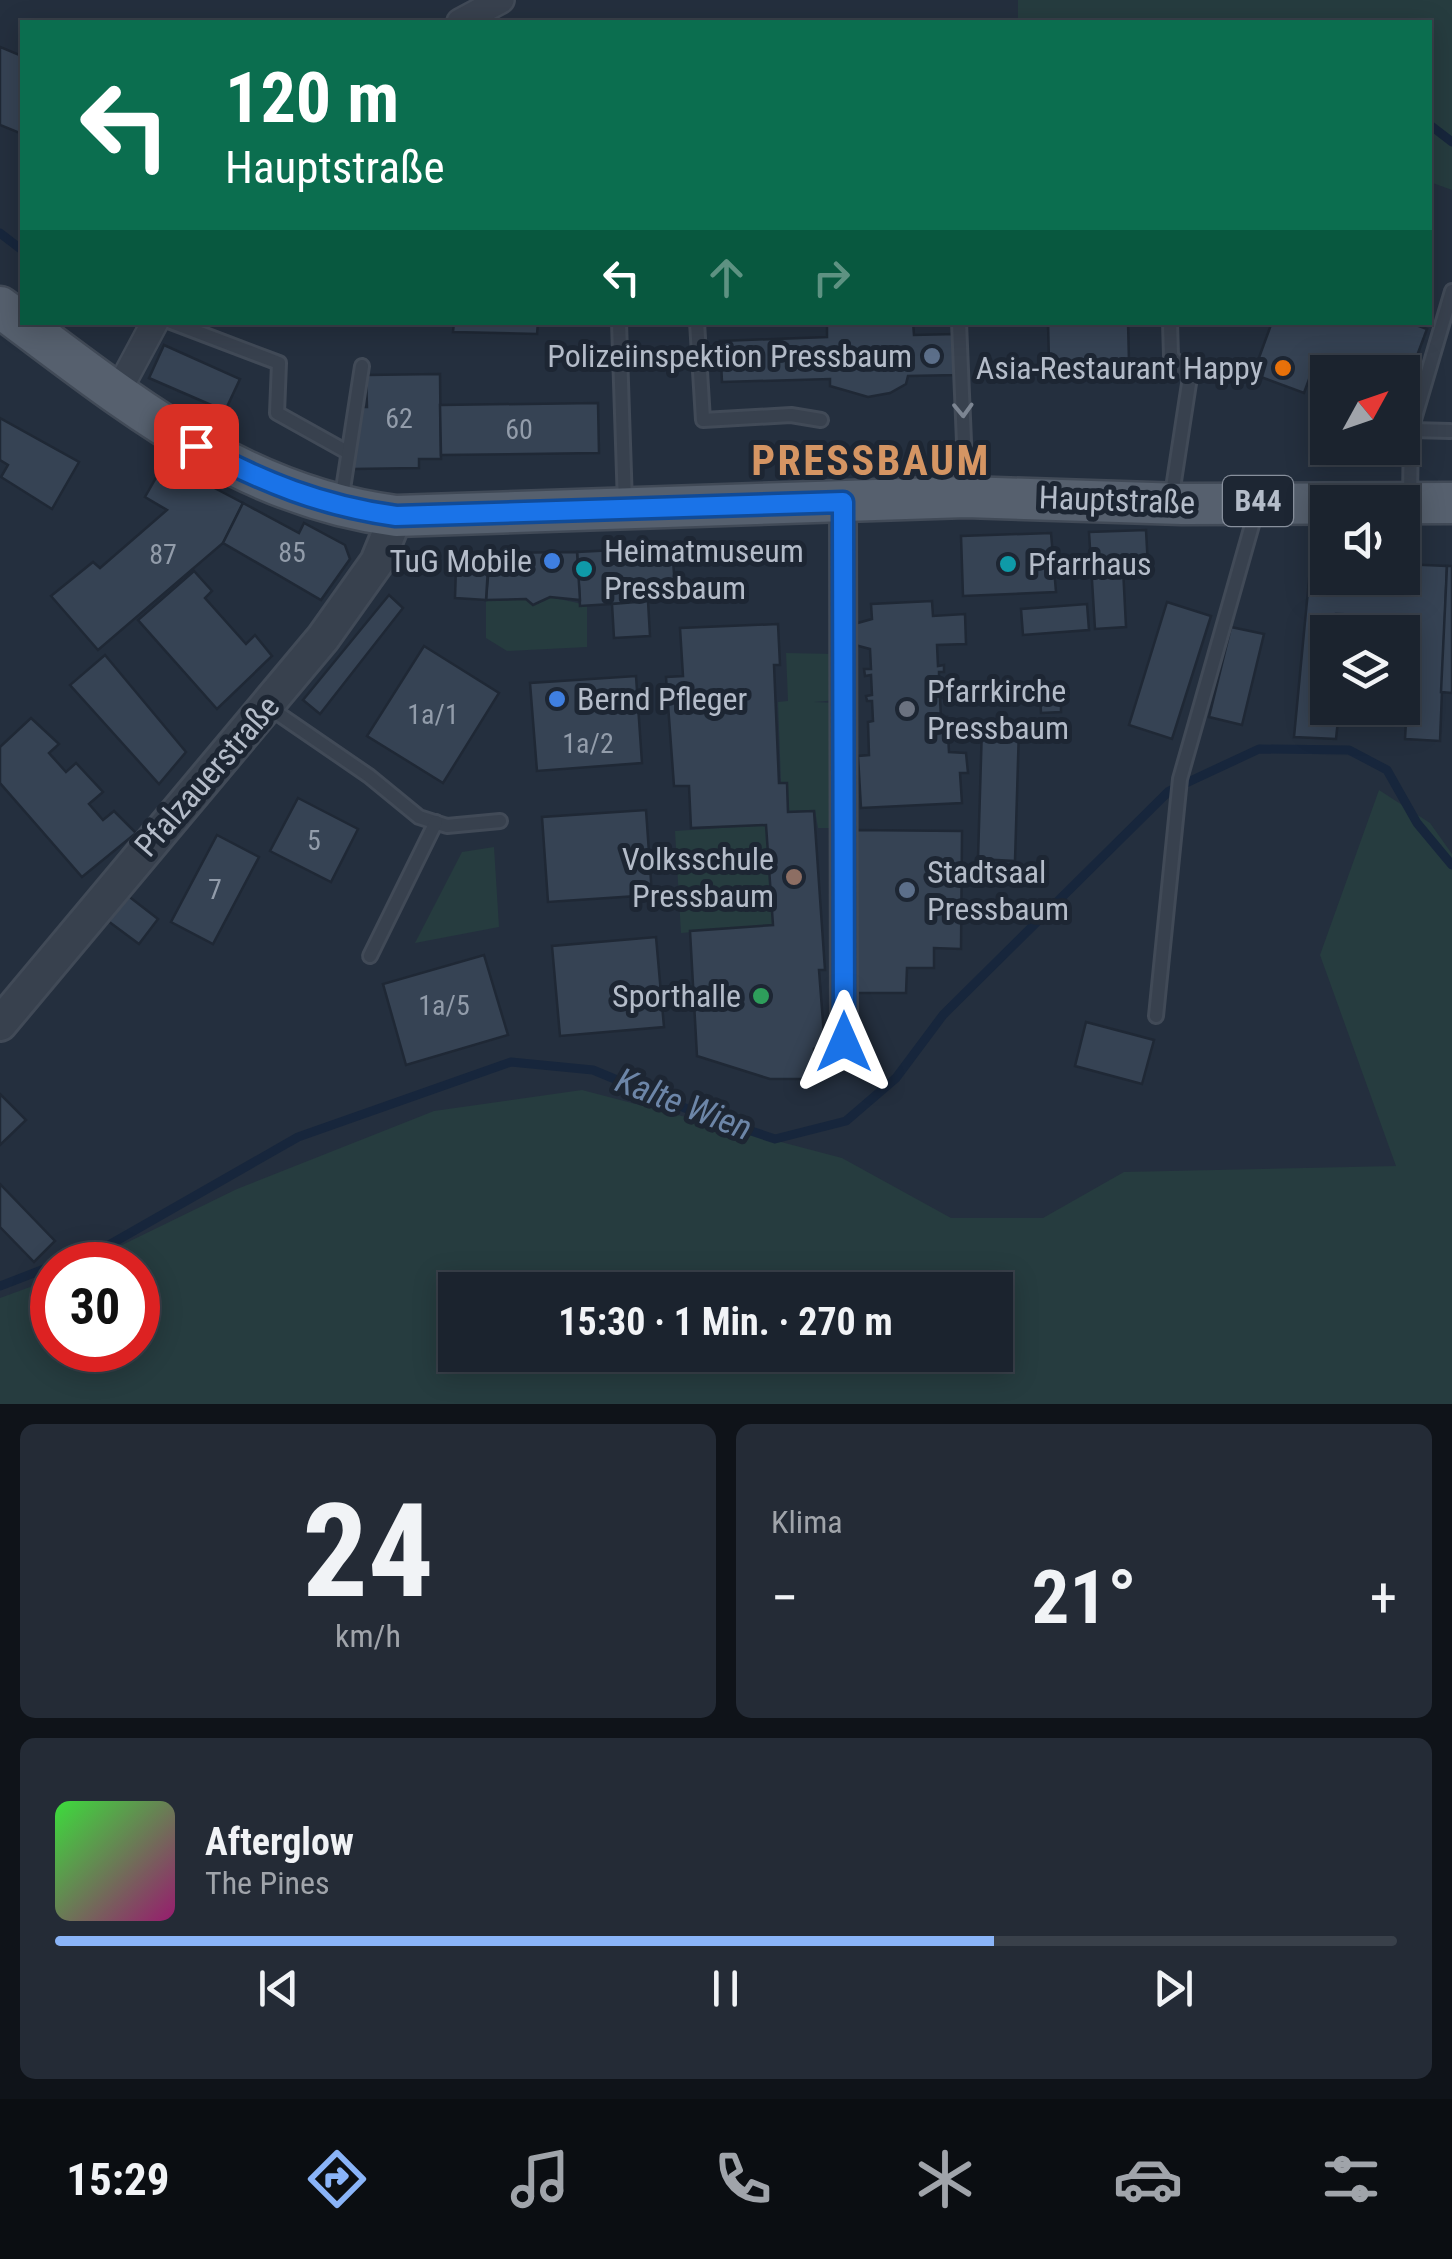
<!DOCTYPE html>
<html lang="de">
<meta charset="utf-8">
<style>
:root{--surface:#1b232e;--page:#242b36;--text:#f1f3f6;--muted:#a0a4aa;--line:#39404a;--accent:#8ab4f8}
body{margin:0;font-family:"Roboto Condensed",sans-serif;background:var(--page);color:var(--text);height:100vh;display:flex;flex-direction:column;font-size:38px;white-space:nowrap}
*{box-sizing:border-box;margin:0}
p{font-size:32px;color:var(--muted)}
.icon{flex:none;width:55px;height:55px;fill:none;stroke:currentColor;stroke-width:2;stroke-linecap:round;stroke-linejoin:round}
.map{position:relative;height:1404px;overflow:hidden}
.details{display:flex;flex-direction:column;gap:20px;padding:20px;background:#0f1319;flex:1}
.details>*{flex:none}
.banner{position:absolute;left:20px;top:20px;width:1412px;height:305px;border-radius:0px;box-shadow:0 5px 25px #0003,0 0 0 2px var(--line);background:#0b6e4f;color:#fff;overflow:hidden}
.needle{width:65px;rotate:50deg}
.buttons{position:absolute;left:1310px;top:355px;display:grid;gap:20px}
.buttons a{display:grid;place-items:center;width:110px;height:110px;border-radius:0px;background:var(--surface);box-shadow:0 5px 25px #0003,0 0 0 2px var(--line);font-size:50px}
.speed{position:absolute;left:30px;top:1242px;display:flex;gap:20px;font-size:50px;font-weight:700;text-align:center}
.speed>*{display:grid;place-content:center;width:130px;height:130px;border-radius:50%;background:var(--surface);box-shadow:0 5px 25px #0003,0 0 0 2px var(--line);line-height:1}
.speed .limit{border:15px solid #d22;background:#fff;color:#111}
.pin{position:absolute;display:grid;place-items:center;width:85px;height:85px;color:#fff;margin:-42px;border-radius:20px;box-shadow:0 5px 15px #0006}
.me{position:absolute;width:110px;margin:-55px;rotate:0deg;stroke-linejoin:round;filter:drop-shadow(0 0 8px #0008)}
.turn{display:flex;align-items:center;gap:35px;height:210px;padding:0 40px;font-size:45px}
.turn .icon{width:130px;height:130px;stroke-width:2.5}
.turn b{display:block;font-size:70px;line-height:85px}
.lanes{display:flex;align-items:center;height:95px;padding:0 40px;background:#0003;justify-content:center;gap:50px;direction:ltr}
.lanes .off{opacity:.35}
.big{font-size:75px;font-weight:700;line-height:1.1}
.details .card{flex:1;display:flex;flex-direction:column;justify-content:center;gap:15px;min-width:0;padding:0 35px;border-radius:15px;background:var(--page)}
.details .dial{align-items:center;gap:0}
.dial b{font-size:130px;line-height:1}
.song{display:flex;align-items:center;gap:30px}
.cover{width:120px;height:120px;border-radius:15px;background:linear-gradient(135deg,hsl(120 70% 55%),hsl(320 70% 35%))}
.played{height:10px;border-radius:5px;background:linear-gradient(90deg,var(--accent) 70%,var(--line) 70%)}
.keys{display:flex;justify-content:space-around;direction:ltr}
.heat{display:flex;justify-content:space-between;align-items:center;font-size:55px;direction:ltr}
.details .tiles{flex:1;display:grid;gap:20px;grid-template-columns:1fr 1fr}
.card:last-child{grid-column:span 2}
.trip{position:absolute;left:438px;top:1272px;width:575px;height:100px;border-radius:0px;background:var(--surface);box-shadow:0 5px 25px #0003,0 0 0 2px var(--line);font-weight:700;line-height:100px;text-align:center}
.tab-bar{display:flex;height:160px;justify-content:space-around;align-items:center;background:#0b0e12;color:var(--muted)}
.tab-bar .icon{width:70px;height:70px}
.tab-bar .current{color:var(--accent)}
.tab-bar b{font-size:45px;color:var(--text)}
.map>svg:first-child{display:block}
.green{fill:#263c3f;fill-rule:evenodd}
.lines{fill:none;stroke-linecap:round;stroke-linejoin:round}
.stream{stroke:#17263c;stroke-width:9}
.building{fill:#364354;stroke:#1f2835;stroke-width:2.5}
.service-casing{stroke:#414a57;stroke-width:18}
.minor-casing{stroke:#414a57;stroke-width:30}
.tertiary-casing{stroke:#414a57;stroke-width:38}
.primary-casing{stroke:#414a57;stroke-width:45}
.service{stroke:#38414e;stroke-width:12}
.minor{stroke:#38414e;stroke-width:25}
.tertiary{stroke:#38414e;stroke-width:32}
.primary{stroke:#56606e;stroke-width:40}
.oneway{stroke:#7c8592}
.route-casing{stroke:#114b97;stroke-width:25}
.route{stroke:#1a73e8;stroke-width:18}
.service-dot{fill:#5c6f8a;stroke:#1d2633;stroke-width:4}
.food-dot{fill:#e8710a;stroke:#1d2633;stroke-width:4}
.shop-dot{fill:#3f7fe0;stroke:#1d2633;stroke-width:4}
.culture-dot{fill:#0f9aa8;stroke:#1d2633;stroke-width:4}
.worship-dot{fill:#6b7280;stroke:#1d2633;stroke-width:4}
.education-dot{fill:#8d6e63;stroke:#1d2633;stroke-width:4}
.leisure-dot{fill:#2e9e5b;stroke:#1d2633;stroke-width:4}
.labels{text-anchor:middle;stroke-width:10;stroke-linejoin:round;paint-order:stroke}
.number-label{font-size:28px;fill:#929caa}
.shield{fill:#1d2633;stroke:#878f9c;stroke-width:2.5}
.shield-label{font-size:30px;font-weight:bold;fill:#b4bcc9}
.poi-label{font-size:32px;fill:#b4bcc9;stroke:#1d2633;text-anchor:end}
.street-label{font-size:32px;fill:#b4bcc9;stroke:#1d2633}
.water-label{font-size:35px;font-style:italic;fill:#6d86a8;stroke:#1d2633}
.district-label{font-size:42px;font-weight:bold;letter-spacing:2.5px;fill:#d59563;stroke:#1d2633}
</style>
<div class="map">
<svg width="1452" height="1404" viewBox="0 0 1452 1404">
<rect width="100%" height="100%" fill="#242f3e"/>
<!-- green -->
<g class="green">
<path d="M1018 0H1452V190L1430 182V22H1018Z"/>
<path d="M550 597 587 605V647L507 651 486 638V600L526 599 533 605Z"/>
<path d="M786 653 835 654 838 700 814 702 835 703 836 828H818L815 810 789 811 787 783H781L778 702 788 701Z"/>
<path d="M1379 790 1430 823 1452 854V1404H0V1298L52 1279V1350H138V1265H81L237 1189 434 1111 582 1090 842 1158 951 1218H1043L1124 1172 1396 1166 1320 955ZM995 1290V1355H455V1290Z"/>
<path d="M766 825 773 925 681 933 675 831Z"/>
<path d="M494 847 499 927 415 943 462 852Z"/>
</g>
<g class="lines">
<!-- stream -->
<g class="stream">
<path d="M1430 125 1452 142"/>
<path d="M0 233 22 250"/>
<path d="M54 1265 109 1245 298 1137 511 1062 593 1070 697 1113 775 1139 846 1121 896 1078 943 1015 1169 791 1259 749 1349 750 1387 770 1417 823 1452 865"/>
<path d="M0 1286 52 1266"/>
</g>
</g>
<!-- building -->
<g class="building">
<path d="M0 47 22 56V134L0 125Z"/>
<path d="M454 322H538L537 334 453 332Z"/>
<path d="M827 322H913L914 335 956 334 958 375 908 376 906 384 890 393 868 397 830 386V379L722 382 720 341 827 337Z"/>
<path d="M1048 322H1128L1129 361 1049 362Z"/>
<path d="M1272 322H1408L1427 329 1402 396V372H1328V377L1312 371 1304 393 1253 374Z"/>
<path d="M164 345 240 379 225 411 149 378Z"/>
<path d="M440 374 441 459H419V468L353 469 352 430 358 407H367L366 375Z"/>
<path d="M598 403 599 453 441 455 440 405Z"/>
<path d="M0 418 79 462 52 509 1 477 8 465 0 460Z"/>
<path d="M165 462 243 503 223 543 98 650 51 596 93 562 100 568 167 510 145 497Z"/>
<path d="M243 503 299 533 304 523 345 545 350 559 321 600 223 543Z"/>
<path d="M1146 530 1148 567 1123 568 1126 627 1095 629 1089 532Z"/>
<path d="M1051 533 1056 592 963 596 961 536Z"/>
<path d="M672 547 676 600 580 606 577 552Z"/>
<path d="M577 552 580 600 550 597 533 605 526 599 486 600 490 553Z"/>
<path d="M1311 559H1328V578H1402V564L1447 566 1440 741 1405 739 1412 616 1336 614 1334 632H1328L1326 710 1339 711 1336 739 1294 737Z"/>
<path d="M1447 566H1452V693L1441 692Z"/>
<path d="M456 567 488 568 486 600 455 598Z"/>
<path d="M194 571 212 591 205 598 246 644 255 635 272 656 217 709 138 620Z"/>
<path d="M389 595 403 608 320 714 303 700Z"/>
<path d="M648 601 650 636 614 638 612 604Z"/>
<path d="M932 601 933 616 965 614 966 644 937 645 938 666 944 665V672H939V692L945 691 946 698H940L941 718 947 717 949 752 966 753 968 773H960L962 803 861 808 858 756 869 755 868 722 873 721 872 701H867L866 696 872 695 871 675 865 676 864 669H871L870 649 855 645 854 624 872 619 871 604Z"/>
<path d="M1167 602 1211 616 1172 739 1129 725Z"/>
<path d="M1087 604 1089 630 1023 635 1021 609Z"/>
<path d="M778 624 780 665H774L779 783H787L788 812 814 811 825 970H819L825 1048 814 1049 816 1079H770L697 1056 690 931 773 925 766 825 691 828 689 786H674L666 677 683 676 680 628Z"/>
<path d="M1231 627 1264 634 1242 725 1209 717Z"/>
<path d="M424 646 499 693 443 783 367 736Z"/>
<path d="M105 655 186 752 159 784 70 685Z"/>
<path d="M636 676 642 763 537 771 530 683Z"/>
<path d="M1061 693V712L1041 713 1040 694Z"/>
<path d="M31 718 59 744 49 753 66 772 76 763 103 792 89 804 103 820 114 811 136 833 82 877 0 783V747Z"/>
<path d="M982 726 1019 728 1015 861 978 859Z"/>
<path d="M298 798 358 829 331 882 270 851Z"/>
<path d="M646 810 652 895 548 902 542 817Z"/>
<path d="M853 830 962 831 961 949 934 948V968H907L906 993H852Z"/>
<path d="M217 835 259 857 213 944 171 922Z"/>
<path d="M127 895 158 919 139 944 108 921Z"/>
<path d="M656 937 664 1027 560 1036 552 946Z"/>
<path d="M484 955 508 1035 406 1065 383 984Z"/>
<path d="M1086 1022 1154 1040 1142 1084 1075 1066Z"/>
<path d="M0 1094 26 1120 0 1145Z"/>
<path d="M0 1184 55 1241 34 1262 0 1227Z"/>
</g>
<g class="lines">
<!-- service casing -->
<g class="service-casing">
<g id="service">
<path d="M171 322 279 363 277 413 347 452"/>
<path d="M619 322 625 504"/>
<path d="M697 322 703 420 791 415 821 420"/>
<path d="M959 322 966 490"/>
<path d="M1170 322 1171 356 1190 377 1171 501"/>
<path d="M1411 430 1450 431"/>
<path d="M1410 498 1411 430 1452 291"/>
<path d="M341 502 362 366"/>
<path d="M267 706 369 776 419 817 447 826 500 821"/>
<path d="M370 956 436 822"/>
<path d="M1156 1016 1180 779 1256 511"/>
</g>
</g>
<!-- minor casing -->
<g class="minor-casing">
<g id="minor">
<path d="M460 22 501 0"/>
<path d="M117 393 155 322"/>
<path d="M843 502 844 1041"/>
</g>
</g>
<!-- tertiary casing -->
<g class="tertiary-casing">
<path id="tertiary" d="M0 1024 323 638 377 562 396 516"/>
</g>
<!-- primary casing -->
<g class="primary-casing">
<path id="primary" d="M0 307C124 399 238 496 396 516L966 497 1182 504 1452 503"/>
</g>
<!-- service -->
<use href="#service" class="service"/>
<!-- minor -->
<use href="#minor" class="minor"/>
<!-- tertiary -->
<use href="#tertiary" class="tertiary"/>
<!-- primary -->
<use href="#primary" class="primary"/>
</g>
<!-- one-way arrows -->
<defs><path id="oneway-chevron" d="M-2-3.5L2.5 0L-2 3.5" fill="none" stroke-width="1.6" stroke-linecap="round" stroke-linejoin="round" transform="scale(2.5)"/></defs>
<use class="oneway" href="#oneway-chevron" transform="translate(963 410) rotate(88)"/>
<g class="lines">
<!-- route casing -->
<g class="route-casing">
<path id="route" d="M196 446C262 482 322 506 396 516L843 502 844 1042"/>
</g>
<!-- route -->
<use href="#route" class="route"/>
</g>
<!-- markers -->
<g class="service-dot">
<circle cx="932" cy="356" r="10"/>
<circle cx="907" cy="890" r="10"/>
</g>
<circle class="food-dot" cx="1283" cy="368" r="10"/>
<g class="shop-dot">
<circle cx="552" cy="561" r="10"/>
<circle cx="557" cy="699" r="10"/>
</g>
<g class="culture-dot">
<circle cx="1008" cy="564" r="10"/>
<circle cx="584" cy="569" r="10"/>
</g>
<circle class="worship-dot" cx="907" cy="709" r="10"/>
<circle class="education-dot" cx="794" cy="877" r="10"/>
<circle class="leisure-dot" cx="761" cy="996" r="10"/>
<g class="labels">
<!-- number labels -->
<g class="number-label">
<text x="399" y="428">62</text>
<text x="519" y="439">60</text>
<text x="292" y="562">85</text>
<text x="163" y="564">87</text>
<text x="433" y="724">1a/1</text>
<text x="588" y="753">1a/2</text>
<text x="314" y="850">5</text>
<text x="215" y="899">7</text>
<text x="444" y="1015">1a/5</text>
</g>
<!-- shield labels -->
<rect class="shield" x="1223" y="476" width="70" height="50" rx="8"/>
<g class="shield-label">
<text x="1258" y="511">B44</text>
</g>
<!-- poi labels -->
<g class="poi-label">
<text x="912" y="367">Polizeiinspektion Pressbaum</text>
<text x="1263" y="379">Asia-Restaurant Happy</text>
<text x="604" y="562" text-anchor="start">Heimatmuseum<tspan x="604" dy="37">Pressbaum</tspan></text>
<text x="532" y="572">TuG Mobile</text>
<text x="1028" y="575" text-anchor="start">Pfarrhaus</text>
<text x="927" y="702" text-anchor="start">Pfarrkirche<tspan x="927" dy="37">Pressbaum</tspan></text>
<text x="577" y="710" text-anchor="start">Bernd Pfleger</text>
<text x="774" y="870">Volksschule<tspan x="774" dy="37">Pressbaum</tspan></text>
<text x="927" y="883" text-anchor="start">Stadtsaal<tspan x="927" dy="37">Pressbaum</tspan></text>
<text x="741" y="1007">Sporthalle</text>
</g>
<!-- street labels -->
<g class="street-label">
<text transform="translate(1117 500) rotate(2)" y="11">Hauptstraße</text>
<text transform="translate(207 776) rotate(-49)" y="11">Pfalzauerstraße</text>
</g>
<!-- water labels -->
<g class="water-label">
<text transform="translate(684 1104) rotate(21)" y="12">Kalte Wien</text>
</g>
<!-- district labels -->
<g class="district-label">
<text x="871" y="475">PRESSBAUM</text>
</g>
</g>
</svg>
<div class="buttons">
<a><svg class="needle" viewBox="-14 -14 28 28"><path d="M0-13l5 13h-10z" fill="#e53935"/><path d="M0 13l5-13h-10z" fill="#a0a4aa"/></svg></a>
<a><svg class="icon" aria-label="sound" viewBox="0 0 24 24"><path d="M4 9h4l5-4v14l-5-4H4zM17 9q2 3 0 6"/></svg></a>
<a><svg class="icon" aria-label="layers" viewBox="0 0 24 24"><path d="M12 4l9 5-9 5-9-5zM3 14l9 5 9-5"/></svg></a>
</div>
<div class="speed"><div class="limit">30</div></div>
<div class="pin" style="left:196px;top:446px;background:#d93025"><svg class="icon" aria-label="arrive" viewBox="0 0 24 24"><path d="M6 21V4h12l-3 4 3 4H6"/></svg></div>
<svg class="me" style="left:844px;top:1042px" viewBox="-20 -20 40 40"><path d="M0-17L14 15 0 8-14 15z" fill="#1a73e8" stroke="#fff" stroke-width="4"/></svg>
<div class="trip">15:30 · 1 Min. · 270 m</div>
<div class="banner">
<div class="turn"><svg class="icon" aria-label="left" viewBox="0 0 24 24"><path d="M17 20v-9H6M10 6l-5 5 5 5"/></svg><div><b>120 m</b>Hauptstraße</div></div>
<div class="lanes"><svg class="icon" aria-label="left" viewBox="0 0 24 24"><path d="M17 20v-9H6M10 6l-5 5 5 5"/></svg><svg class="icon off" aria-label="ahead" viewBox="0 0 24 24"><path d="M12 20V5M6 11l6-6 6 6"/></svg><svg class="icon off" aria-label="right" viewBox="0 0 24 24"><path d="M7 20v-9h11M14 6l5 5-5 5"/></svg></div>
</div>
</div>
<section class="details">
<div class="tiles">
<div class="card dial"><b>24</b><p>km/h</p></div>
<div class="card"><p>Klima</p>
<div class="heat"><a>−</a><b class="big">21°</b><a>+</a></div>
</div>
<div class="card">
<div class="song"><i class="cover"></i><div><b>Afterglow</b><p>The Pines</p></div></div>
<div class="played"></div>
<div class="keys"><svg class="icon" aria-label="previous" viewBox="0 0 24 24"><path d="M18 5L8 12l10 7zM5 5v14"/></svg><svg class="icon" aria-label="pause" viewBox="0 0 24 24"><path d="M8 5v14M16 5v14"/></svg><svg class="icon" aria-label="next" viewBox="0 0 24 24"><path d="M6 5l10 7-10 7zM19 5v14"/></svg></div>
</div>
</div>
</section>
<nav class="tab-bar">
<b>15:29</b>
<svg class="icon current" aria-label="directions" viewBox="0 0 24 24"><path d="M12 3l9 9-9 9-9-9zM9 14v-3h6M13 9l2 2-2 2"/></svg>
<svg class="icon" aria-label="music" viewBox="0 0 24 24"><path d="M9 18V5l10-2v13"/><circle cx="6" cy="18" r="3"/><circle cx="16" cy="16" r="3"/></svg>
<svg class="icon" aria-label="phone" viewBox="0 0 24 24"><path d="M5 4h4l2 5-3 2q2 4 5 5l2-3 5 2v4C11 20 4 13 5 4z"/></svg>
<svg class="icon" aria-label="climate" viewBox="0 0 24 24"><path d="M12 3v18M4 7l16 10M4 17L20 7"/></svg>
<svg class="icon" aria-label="car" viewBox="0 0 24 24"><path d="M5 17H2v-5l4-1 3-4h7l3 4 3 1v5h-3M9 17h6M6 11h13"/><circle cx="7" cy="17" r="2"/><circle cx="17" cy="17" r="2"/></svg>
<svg class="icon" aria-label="filters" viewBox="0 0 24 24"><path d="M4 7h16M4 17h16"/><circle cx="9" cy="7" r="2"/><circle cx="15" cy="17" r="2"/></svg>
</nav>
